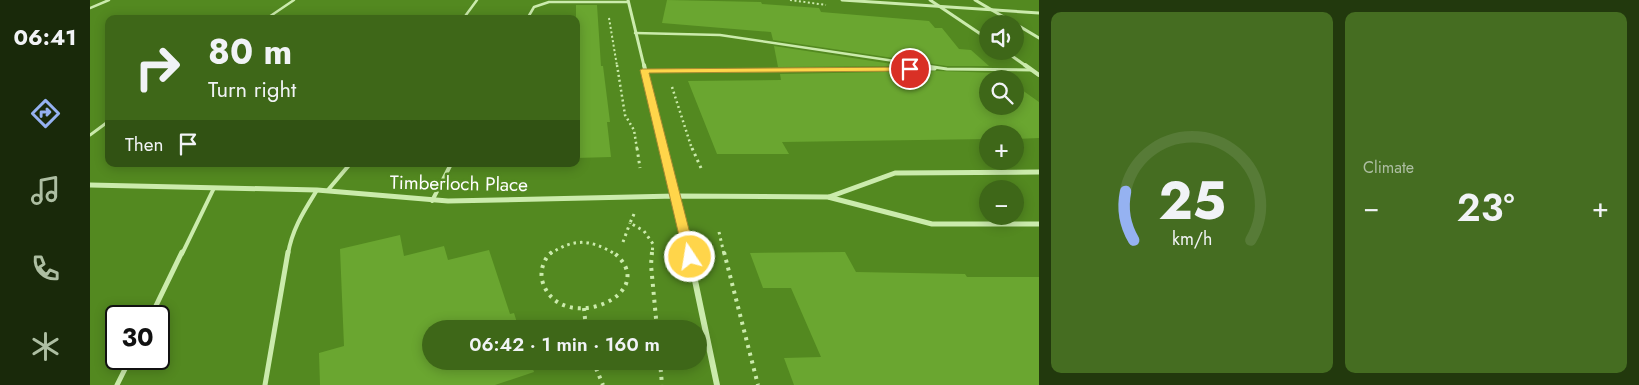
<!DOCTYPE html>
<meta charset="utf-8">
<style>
:root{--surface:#3e6718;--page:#456d21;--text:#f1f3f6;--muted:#adbea2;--line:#577b37;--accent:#95b2f1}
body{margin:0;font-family:Jost,sans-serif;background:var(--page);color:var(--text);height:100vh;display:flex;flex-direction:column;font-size:19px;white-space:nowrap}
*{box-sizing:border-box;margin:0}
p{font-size:16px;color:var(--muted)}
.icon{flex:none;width:28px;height:28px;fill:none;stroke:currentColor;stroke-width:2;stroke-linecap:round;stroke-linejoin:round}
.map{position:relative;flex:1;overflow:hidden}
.sheet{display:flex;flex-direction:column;gap:12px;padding:12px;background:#22390d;width:600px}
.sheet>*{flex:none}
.banner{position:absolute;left:15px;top:15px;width:475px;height:152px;border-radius:10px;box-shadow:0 2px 12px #0003;background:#3e6718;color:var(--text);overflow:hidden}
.buttons{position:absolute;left:889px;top:15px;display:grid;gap:10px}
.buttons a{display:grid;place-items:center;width:45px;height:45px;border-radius:50%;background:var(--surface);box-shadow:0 2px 12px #0003;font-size:25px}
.speed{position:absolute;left:15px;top:305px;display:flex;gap:10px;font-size:25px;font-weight:700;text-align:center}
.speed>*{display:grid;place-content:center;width:65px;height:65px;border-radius:50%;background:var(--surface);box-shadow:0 2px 12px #0003;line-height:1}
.speed .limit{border:2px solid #111;border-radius:8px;background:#fff;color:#111}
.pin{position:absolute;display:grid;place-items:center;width:42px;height:42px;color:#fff;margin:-21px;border:2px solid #fff;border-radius:50%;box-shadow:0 1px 5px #0007}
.me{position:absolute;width:55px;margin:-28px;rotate:348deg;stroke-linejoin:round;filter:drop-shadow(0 0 4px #0008)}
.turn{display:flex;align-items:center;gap:18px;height:105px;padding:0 20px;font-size:22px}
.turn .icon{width:65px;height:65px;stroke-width:2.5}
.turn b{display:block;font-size:35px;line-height:42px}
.then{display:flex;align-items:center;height:48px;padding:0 20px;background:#0003;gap:10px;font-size:19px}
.big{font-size:38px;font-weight:600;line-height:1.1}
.sheet .widget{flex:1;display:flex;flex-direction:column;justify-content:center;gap:8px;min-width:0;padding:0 18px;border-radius:10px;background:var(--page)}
.sheet .dial{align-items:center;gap:0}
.dial svg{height:130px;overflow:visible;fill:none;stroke:var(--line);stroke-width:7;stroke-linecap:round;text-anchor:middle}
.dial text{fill:var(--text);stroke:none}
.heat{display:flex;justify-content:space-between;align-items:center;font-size:28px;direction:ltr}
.sheet .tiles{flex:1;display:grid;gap:12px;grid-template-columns:repeat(2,1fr)}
.trip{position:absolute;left:332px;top:320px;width:285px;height:50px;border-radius:25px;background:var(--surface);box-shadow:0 2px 12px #0003;font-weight:600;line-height:50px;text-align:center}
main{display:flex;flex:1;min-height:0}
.menu{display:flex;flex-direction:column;width:90px;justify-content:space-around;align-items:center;background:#19290a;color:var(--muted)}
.menu .icon{width:35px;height:35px}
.menu .active{color:var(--accent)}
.menu b{font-size:22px;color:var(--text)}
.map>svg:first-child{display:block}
.building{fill:#6aa630}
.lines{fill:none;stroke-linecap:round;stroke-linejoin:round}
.path-far3{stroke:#cbebac;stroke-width:2;stroke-dasharray:2 2.5;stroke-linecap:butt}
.path-far2{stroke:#cbebac;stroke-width:2.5;stroke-dasharray:2 3;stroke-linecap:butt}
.path-far1{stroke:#cbebac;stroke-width:3;stroke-dasharray:2.5 4;stroke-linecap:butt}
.path{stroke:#cbebac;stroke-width:4;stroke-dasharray:3 5;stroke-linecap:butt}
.lane-far3{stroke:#cbebac;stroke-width:2.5}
.lane-far2{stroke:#cbebac;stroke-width:3}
.lane-far1{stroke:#cbebac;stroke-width:4}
.lane{stroke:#cbebac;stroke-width:5}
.street-far3{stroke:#cbebac;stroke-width:3}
.street-far2{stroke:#cbebac;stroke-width:4}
.street-far1{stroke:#cbebac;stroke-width:5}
.street{stroke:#cbebac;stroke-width:6}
.route{fill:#ffd54a;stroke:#a68a30}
.labels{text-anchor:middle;stroke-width:5;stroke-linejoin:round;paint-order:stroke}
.street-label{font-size:19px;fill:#fff;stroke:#538920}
</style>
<main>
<nav class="menu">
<b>06:41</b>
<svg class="icon active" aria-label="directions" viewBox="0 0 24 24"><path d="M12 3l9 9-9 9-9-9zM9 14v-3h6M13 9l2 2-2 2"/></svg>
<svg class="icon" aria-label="music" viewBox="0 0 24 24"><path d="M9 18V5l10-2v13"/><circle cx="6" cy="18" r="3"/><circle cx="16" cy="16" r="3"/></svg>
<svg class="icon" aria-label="phone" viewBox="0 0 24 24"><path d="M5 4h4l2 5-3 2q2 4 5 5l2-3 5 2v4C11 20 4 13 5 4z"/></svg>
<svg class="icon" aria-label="climate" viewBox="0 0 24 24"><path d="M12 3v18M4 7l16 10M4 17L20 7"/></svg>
</nav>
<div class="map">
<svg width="949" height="385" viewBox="0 0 949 385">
<rect width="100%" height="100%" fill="#538920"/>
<!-- building -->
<g class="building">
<path d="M577 0 671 2 672 4 729 8 731 12 839 21 845 28H852L869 49 881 50 899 66H857L683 40 681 32 572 23Z"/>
<path d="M486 5H507L511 66H513L520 122H517L521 157 486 158Z"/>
<path d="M684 46 815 66 688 67Z"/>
<path d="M848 71 909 73 917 79H898V106H925V85L949 102V138L925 139V134H898V139L692 142 699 154H627L598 81 691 80 690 74Z"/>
<path d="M310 235 314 256 354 246 358 260 399 250 420 314 424 313 429 329H341V361H440L444 372 405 385H230L229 353 254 346 250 249Z"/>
<path d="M755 252 766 272 875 274 877 277H949V385H704L694 358 731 357 701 288H673L660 253Z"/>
</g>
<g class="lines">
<!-- path-far3 -->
<g class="path-far3">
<path d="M700 0 736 5"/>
<path d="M519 18 527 66"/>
</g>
<!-- path-far2 -->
<g class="path-far2">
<path d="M527 65 535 115 544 130 547 149"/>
<path d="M582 87 602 149"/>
</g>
<!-- path-far1 -->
<g class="path-far1">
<path d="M547 148 550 168"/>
<path d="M602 148 611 168"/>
<path d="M544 214 540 223 554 231 563 244 562 254"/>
<path d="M629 232 634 254"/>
<path d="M533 242 540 223"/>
<path d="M460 254C484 238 500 239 525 254"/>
</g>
<!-- path -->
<g class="path">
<path d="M462 252C454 258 450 270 452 280 468 339 576 294 523 252"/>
<path d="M562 252 561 265 567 329"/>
<path d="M634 252 668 385"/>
<path d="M494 308 496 329"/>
<path d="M503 361 513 385"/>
<path d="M570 361 572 385"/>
</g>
<!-- lane-far3 -->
<g class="lane-far3">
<path d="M0 8 19 0"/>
<path d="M176 19 204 0"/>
<path d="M373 19 387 0"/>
<path d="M437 19 444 7 459 2H538"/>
<path d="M545 33 630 35 838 66"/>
</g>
<!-- lane-far2 -->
<g class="lane-far2">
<path d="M830 65 857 69 942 70"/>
<path d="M555 71 845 69"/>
<path d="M0 135 19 121"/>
</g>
<!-- lane-far1 -->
<g class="lane-far1">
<path d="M238 190 260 164"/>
<path d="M342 201 361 164"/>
<path d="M92 254 124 188"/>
<path d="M198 254C202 229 214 211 227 190"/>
</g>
<!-- lane -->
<g class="lane">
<path d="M61 316 92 252"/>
<path d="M27 385 40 359"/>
<path d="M175 385 198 252"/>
</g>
<!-- street-far3 -->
<g class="street-far3">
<path d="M538 0 554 66"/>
<path d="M752 0 949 13"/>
<path d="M840 0 898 39"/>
<path d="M885 0 949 38"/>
<path d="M915 51 936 66"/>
</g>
<!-- street-far2 -->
<g class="street-far2">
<path d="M554 65 574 149"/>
<path d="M935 65 949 75"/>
</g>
<!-- street-far1 -->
<g class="street-far1">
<path d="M574 148 599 254"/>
<path d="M0 185 227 190 358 201 586 196 738 197 842 224H949"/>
<path d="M739 197 805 173 949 172"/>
</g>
<!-- street -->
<path class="street" d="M599 252 627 385"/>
</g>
<!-- route -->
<path class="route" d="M820 67 822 68V71L559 73 606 257 604 261H595L550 70 552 69Z"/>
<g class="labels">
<!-- street labels -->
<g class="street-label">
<text transform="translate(369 183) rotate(1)" y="7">Timberloch Place</text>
</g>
</g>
</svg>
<div class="buttons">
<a><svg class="icon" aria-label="sound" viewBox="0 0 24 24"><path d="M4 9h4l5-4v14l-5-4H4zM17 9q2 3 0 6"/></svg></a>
<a><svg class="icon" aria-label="search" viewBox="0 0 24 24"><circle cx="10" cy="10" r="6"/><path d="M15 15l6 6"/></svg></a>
<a>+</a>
<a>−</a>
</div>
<div class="speed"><div class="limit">30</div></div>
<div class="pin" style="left:820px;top:69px;background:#d93025"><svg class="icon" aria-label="arrive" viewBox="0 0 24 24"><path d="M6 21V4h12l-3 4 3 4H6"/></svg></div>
<svg class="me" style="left:600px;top:257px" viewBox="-20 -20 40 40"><circle r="17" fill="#ffd54a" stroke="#fff" stroke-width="3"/><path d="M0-11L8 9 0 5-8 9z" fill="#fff"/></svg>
<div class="trip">06:42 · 1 min · 160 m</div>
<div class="banner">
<div class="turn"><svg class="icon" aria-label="right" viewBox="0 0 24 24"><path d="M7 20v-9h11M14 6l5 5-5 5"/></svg><div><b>80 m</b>Turn right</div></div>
<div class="then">Then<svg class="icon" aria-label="arrive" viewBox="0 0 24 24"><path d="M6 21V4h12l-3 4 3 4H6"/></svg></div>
</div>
</div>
<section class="sheet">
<div class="tiles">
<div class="widget dial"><svg viewBox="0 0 100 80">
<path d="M14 69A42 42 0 1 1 86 69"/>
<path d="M14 69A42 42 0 0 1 9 39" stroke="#95b2f1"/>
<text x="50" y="56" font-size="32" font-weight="700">25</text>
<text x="50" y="72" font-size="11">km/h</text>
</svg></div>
<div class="widget"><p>Climate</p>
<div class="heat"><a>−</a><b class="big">23°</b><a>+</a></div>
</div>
</div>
</section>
</main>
